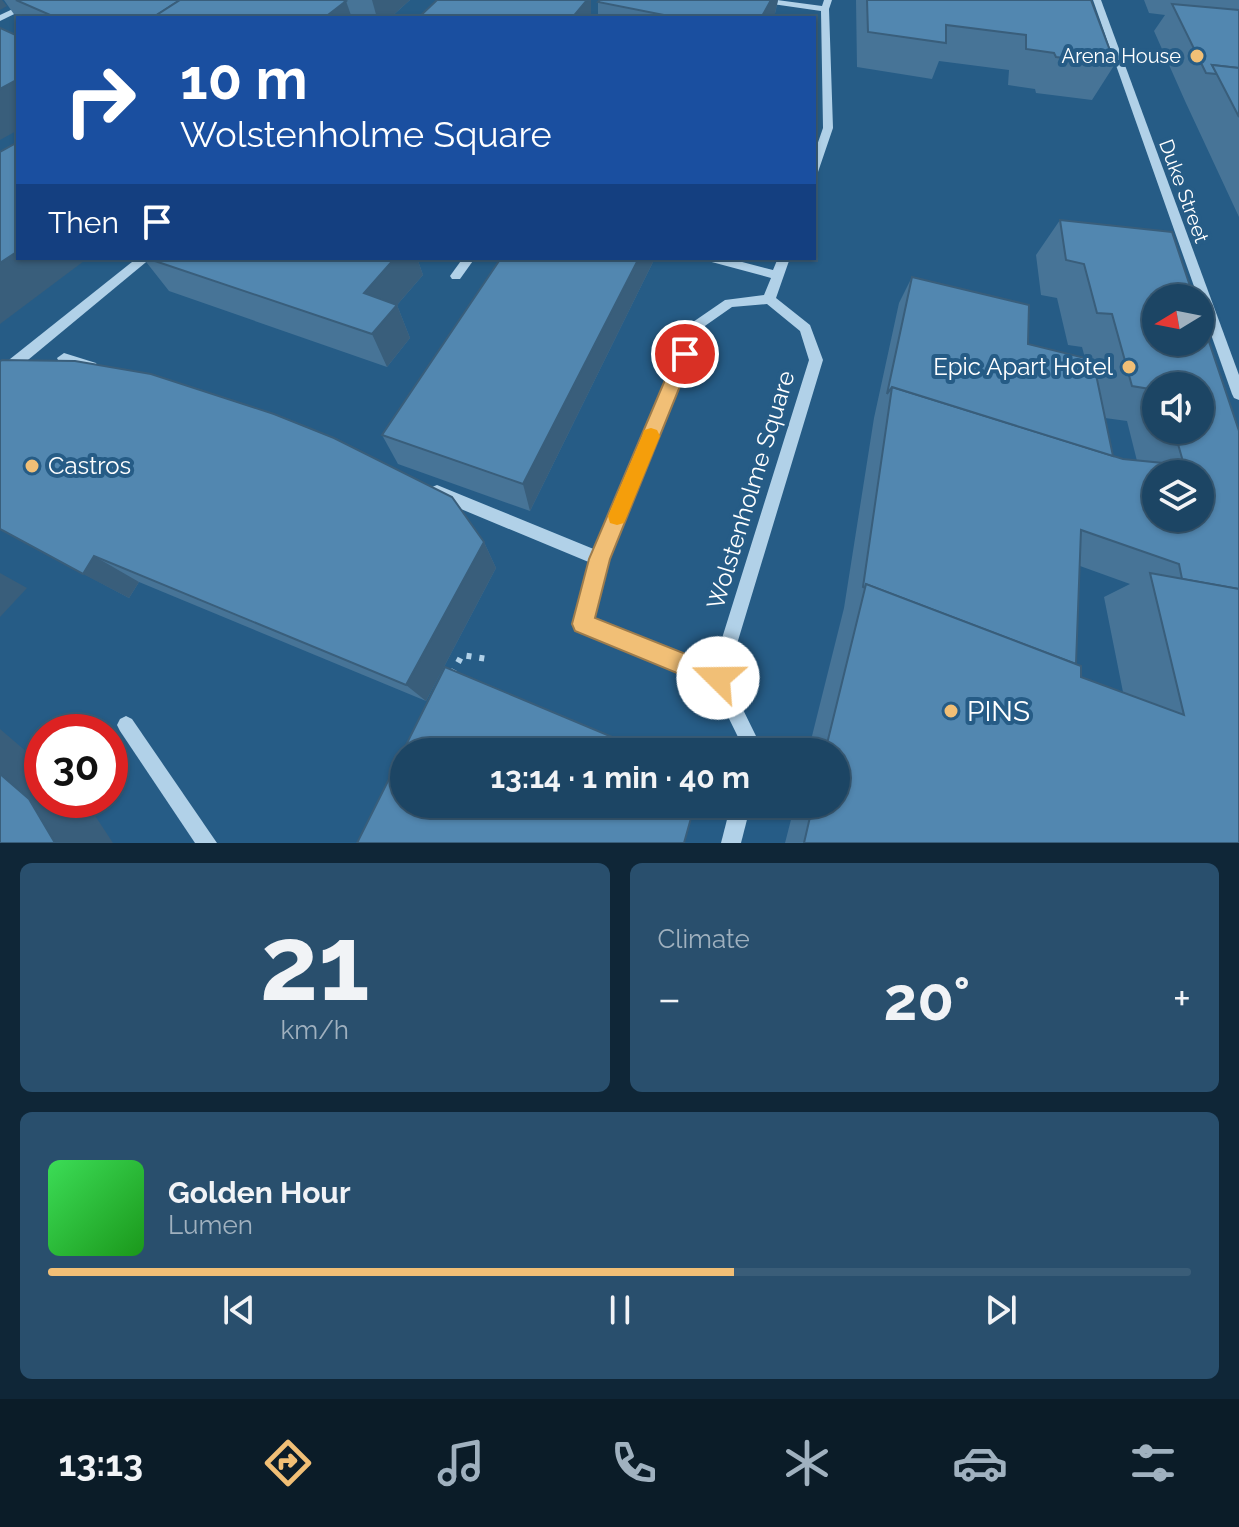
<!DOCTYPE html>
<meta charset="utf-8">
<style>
:root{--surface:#1c4564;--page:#294f6d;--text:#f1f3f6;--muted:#a0b1bf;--line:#3a5d78;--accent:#f1bf76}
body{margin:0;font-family:Raleway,sans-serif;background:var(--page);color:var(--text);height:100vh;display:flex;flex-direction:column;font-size:30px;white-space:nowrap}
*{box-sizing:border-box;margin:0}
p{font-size:26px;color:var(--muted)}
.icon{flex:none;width:44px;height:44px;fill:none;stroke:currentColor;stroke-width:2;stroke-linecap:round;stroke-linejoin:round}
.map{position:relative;height:843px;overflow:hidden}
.side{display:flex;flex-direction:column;gap:20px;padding:20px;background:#0f2637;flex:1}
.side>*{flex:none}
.top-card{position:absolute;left:16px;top:16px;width:800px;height:244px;border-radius:0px;box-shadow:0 2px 6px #0004,0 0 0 2px var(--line);background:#1a4fa0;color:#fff;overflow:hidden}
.needle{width:52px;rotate:260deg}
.controls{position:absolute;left:1142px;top:284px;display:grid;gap:16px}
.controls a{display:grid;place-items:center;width:72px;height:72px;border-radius:50%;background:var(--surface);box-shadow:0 2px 6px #0004,0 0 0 2px var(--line);font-size:40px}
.speed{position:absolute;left:24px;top:714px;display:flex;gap:16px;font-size:40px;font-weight:700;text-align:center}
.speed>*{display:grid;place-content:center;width:104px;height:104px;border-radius:50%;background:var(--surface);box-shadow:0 2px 6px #0004,0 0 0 2px var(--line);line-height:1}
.speed .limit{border:12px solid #d22;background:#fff;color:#111}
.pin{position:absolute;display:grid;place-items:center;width:68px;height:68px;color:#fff;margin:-34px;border:4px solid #fff;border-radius:50%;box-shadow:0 2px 8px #0007}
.me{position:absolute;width:88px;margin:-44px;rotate:292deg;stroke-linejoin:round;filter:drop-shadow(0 0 6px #0008)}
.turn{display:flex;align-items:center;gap:28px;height:168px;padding:0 32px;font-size:36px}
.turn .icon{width:104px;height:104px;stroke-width:2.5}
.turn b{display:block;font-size:56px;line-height:68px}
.then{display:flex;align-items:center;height:76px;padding:0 32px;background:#0003;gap:16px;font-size:30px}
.big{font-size:60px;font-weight:700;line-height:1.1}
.side .tile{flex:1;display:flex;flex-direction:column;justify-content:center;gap:12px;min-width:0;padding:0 28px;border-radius:12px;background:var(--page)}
.side .dial{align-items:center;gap:0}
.dial b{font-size:104px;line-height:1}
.song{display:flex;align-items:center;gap:24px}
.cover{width:96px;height:96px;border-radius:12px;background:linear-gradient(135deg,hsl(130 70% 55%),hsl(120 70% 35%))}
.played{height:8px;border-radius:4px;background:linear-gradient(90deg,var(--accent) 60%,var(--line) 60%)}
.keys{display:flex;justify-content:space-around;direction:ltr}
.heat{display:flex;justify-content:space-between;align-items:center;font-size:44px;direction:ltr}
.side .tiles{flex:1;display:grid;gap:20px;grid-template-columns:1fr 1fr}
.tile:last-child{grid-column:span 2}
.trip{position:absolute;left:390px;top:738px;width:460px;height:80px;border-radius:40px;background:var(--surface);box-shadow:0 2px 6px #0004,0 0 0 2px var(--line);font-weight:700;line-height:80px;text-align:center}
.dock{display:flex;height:128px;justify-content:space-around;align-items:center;background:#0b1c28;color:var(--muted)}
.dock .icon{width:56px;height:56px}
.dock .active{color:var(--accent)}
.dock b{font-size:36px;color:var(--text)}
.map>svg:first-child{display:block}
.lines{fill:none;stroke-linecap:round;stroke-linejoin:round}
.path{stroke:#b1d1e8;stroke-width:6;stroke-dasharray:5 8;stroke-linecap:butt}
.minor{fill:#b1d1e8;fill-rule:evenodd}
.wall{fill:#477497;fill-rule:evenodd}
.shaded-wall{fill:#395e7b}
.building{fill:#5287b0;stroke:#395e7b;stroke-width:2;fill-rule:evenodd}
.route{fill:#f1bf76;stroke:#9d7c4d;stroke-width:2}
.slow{fill:#f59e0b}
.poi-dot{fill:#f1bf76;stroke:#265c86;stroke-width:3}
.labels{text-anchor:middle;stroke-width:8;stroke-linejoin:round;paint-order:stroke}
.far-poi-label{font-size:20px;fill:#fff;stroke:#265c86;text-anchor:end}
.far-street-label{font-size:20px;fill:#fff;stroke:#265c86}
.poi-label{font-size:24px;fill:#fff;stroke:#265c86;text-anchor:end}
.street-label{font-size:24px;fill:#fff;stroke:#265c86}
.near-poi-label{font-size:28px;fill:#fff;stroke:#265c86;text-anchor:start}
</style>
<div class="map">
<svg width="1239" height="843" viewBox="0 0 1239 843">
<rect width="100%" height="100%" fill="#265c86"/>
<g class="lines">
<!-- path -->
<path class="path" d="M452 674 462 655 487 659"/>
<!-- minor -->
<g class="minor">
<path d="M32 0H43L0 21V15Z"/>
<path d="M754 0H777L822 6 824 0H832L829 9 833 128 818 172 814 173V154L823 128 821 11 758 2Z"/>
<path d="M1093 0H1101L1239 375V400L1234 398 1232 394Z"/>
<path d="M137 258H151L5 379 0 380V367Z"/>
<path d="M463 258H475L460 279H452L450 276Z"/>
<path d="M706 258H727L773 270 778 258H790L776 298 810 325 823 360 727 677 756 736 755 752H737L738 737 712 684 576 630 574 624 591 563 432 497 430 492 432 487 437 485 596 550 693 322 725 300 764 295 771 278 708 261ZM767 304 800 331 809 360 713 667 592 619 608 559 702 328 732 307Z"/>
<path d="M64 353 96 363 98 367 91 372 59 362 57 358Z"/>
<path d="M126 716 132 719 217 843H195L120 731 117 725 120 719Z"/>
<path d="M731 804H751L741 843H721Z"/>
</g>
</g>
<!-- wall -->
<g class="wall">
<path d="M4 0H410L390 18H18V20Z"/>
<path d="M600 0H778L774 18H598V2Z"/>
<path d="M856 0H1091L1115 64 1092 100 1036 93 1035 89 1008 85 1009 70 939 61 932 79 857 67Z"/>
<path d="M1144 0H1239V217L1185 101 1154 31 1165 15 1149 13Z"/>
<path d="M1060 220 1200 342 1239 843H785L795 804H836V752H808L844 608 874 418 899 303 912 277 1028 344 1085 358 1082 347 1068 345 1057 298 1041 295 1036 255ZM1156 386H1200V430H1156ZM1105 418 1127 421 1137 461 1123 459 1113 456ZM1080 566 1130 584 1104 597 1123 692 1081 677 1076 664Z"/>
<path d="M143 258H417L423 275 397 305 410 338 387 367 169 291Z"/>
<path d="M501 258H655L530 511 398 464 382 435Z"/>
<path d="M0 529 484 542 496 568 426 701 139 582 129 598Z"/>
</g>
<!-- shaded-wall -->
<g class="shaded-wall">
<path d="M0 0H2L7 6 0 10Z"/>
<path d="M372 0H410L390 18H377Z"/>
<path d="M587 0H591V18H570Z"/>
<path d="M771 0H778L774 18H761Z"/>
<path d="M346 1 352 18H324Z"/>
<path d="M18 79V130L0 140V89Z"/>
<path d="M18 251V258H88L0 324V263Z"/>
<path d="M395 258H417L423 275 397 305 410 338 387 367 372 334 364 293Z"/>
<path d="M639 258H655L530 511 523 484Z"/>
<path d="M484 542 496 568 426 701 406 685Z"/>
<path d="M94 556 139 582 129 598 83 574Z"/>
<path d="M0 573 27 588 0 617Z"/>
<path d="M0 729 42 765V800H83L88 805 113 843H55L0 774Z"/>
</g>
<!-- building -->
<g class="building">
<path d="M16 0H180L152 18H57Z"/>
<path d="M180 0H343L346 1 324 18H152Z"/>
<path d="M437 0H587L572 18H418Z"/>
<path d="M600 0H771L761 18H679L598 2Z"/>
<path d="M867 0H1091L1115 64 1056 57 1054 53 1026 49V35L946 25V43L868 32Z"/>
<path d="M1172 4 1239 10V68L1212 65 1217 74 1206 73Z"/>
<path d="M0 28 18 36V79L0 89Z"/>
<path d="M1212 65 1239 68V117Z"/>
<path d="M18 142V251L0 263V152Z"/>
<path d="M1060 220 1172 232 1194 298H1156V342H1200V315L1239 431V589L1182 579 1179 564 1081 530 1076 664 866 584 865 588 863 587 892 387 1123 459 1184 465 1174 430H1200V386H1156V390L1132 386 1112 314 1097 313 1084 264 1066 260ZM1156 474H1200V518H1156Z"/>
<path d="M146 258H395L364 293 397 305 372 334Z"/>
<path d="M501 258H639L523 484 382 435Z"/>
<path d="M912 277 1029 305 1028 344 1093 360 1113 456 892 387 887 394Z"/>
<path d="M2 360 75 361 151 374 274 414 334 438 452 497 484 542 406 685 94 556 83 574 0 529V361Z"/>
<path d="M1150 573 1239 589V843H804L813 804H836V752H825L866 584 1081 666V677L1184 715Z"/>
<path d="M445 667 648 752H404V804H695L684 843H357Z"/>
<path d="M0 774 29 799 55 843H0Z"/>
</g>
<!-- route -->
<path class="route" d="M685 348 693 354 610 559 595 618 726 670 729 678 726 686 718 690 575 631 572 624 589 559 676 354Z"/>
<!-- slow -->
<path class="slow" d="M651 428 657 430 660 436 627 516 624 523 617 525 610 523 608 516 642 436 644 430Z"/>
<!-- markers -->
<g class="poi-dot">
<circle cx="1197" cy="56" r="8"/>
<circle cx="1129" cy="367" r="8"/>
<circle cx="32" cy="466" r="8"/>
<circle cx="951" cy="711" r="8"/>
</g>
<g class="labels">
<!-- far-poi labels -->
<g class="far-poi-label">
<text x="1181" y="63">Arena House</text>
</g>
<!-- far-street labels -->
<g class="far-street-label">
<text transform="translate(1184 191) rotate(70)" y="7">Duke Street</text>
</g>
<!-- poi labels -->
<g class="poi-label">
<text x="1113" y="375">Epic Apart Hotel</text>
<text x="48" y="474" text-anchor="start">Castros</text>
</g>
<!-- street labels -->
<g class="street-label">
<text transform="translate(751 490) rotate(-73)" y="8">Wolstenholme Square</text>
</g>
<!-- near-poi labels -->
<g class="near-poi-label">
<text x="967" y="721">PINS</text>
</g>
</g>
</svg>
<div class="controls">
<a><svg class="needle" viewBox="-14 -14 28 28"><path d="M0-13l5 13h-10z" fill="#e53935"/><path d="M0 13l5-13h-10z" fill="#a0b1bf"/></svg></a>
<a><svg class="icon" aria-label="sound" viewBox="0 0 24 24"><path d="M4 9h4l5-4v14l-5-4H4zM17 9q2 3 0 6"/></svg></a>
<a><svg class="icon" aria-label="layers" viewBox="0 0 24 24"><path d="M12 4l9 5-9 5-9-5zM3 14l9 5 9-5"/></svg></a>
</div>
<div class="speed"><div class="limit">30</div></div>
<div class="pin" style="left:685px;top:354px;background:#d93025"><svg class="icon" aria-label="arrive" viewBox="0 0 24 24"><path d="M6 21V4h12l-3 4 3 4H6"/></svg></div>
<svg class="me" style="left:718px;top:678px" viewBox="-20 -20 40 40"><circle r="19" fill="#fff"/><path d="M0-13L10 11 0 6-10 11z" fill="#f1bf76"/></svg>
<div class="trip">13:14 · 1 min · 40 m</div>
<div class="top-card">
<div class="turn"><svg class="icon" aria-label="right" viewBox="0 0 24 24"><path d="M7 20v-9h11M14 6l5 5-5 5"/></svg><div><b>10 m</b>Wolstenholme Square</div></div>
<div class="then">Then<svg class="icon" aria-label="arrive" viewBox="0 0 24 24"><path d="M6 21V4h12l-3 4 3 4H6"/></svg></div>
</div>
</div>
<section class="side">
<div class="tiles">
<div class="tile dial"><b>21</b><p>km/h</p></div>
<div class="tile"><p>Climate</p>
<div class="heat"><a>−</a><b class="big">20°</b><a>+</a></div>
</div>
<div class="tile">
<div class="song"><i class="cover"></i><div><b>Golden Hour</b><p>Lumen</p></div></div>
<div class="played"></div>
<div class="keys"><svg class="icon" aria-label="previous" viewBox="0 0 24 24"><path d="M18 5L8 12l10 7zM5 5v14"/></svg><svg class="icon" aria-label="pause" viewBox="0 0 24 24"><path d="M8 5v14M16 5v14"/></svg><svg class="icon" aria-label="next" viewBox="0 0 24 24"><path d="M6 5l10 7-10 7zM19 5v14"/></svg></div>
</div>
</div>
</section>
<nav class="dock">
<b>13:13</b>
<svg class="icon active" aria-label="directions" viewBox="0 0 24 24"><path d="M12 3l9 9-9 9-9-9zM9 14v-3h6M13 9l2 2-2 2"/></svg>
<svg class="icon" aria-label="music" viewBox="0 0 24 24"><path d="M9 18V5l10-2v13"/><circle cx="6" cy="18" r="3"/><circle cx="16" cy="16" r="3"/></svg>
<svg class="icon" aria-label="phone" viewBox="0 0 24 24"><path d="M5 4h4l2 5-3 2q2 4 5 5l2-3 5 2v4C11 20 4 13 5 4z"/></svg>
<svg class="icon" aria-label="climate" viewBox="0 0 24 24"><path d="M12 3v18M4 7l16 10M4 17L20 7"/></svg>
<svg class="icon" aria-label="car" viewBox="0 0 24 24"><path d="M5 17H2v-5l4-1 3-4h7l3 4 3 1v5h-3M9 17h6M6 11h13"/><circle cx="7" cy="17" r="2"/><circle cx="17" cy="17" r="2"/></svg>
<svg class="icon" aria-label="filters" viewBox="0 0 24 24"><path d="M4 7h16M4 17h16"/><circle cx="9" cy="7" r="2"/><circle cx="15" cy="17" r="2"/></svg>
</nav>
